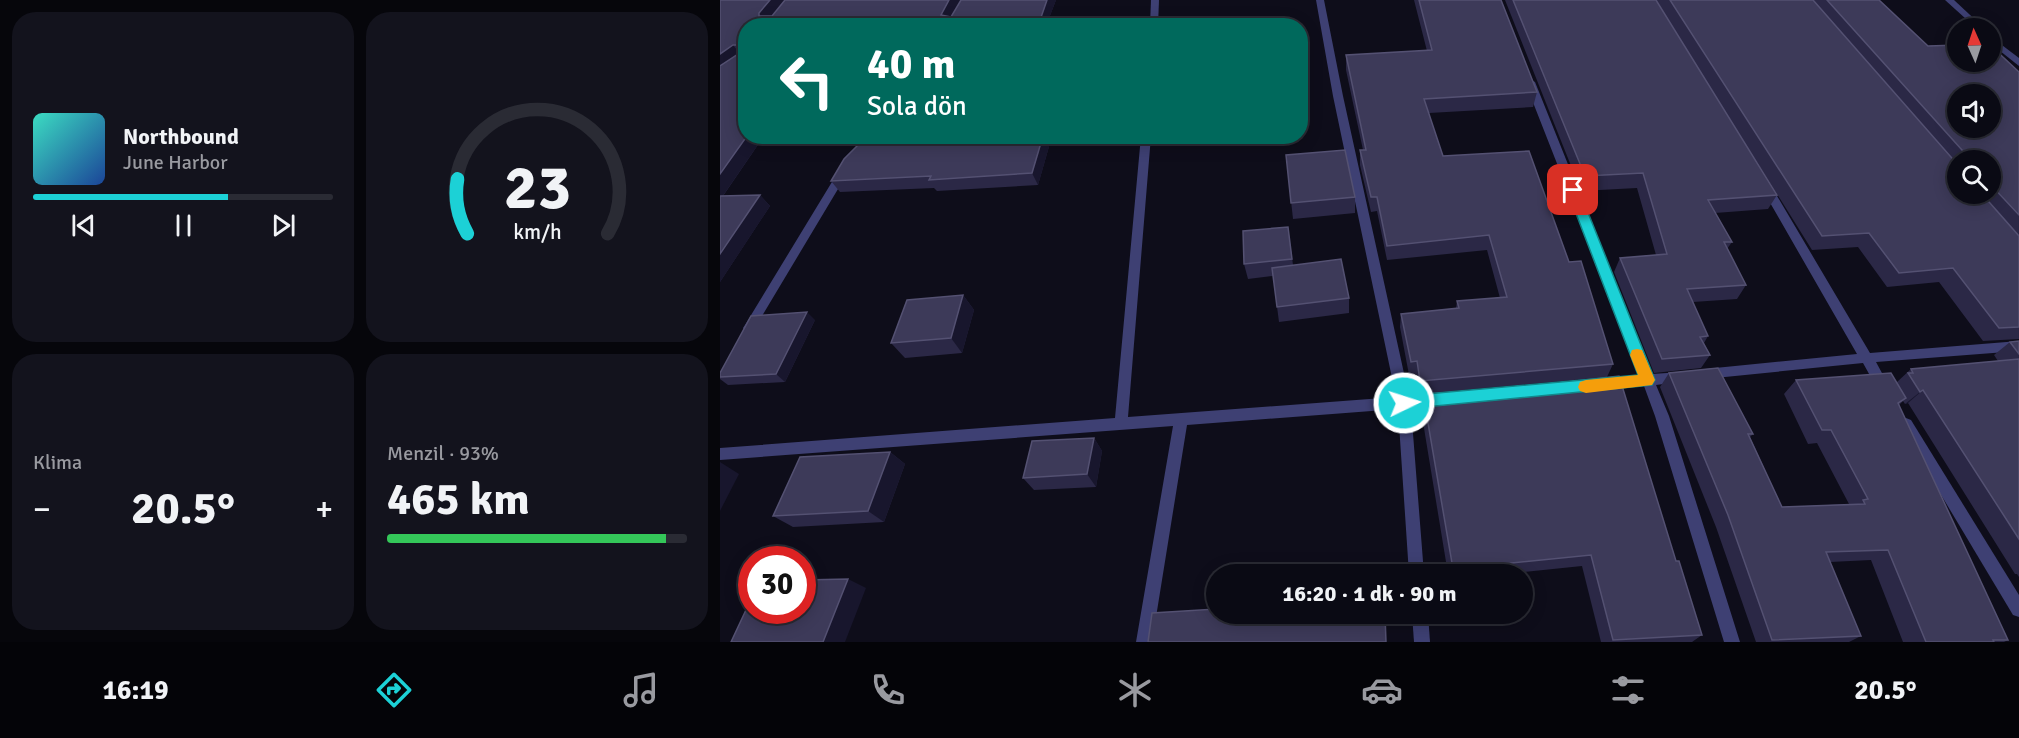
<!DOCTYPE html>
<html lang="tr">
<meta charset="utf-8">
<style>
:root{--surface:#0a0a14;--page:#13131d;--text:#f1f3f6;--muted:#999aa0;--line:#2a2b34;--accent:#1cd1d6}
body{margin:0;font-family:Signika,sans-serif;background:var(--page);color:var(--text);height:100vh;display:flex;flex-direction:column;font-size:22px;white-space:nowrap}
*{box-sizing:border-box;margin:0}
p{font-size:20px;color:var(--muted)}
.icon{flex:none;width:33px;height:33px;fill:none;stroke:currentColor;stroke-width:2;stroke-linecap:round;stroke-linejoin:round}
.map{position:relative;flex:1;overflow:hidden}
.drawer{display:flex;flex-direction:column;gap:12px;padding:12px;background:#06060b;width:720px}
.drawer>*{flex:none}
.hud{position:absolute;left:18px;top:18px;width:570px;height:126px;border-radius:24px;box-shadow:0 3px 15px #0003,0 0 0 2px var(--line);background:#00695c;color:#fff;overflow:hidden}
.needle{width:39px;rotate:357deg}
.tools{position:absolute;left:1227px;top:18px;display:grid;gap:12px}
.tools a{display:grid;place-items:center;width:54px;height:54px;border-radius:50%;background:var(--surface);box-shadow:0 3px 15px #0003,0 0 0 2px var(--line);font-size:30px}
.speed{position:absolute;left:18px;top:546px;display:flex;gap:12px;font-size:30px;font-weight:700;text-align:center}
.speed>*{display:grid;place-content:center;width:78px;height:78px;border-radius:50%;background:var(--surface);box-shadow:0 3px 15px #0003,0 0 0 2px var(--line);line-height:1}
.speed .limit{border:9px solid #d22;background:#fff;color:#111}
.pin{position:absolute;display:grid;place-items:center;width:51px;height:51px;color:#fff;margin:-26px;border-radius:12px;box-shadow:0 3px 9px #0006}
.me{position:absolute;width:66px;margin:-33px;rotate:86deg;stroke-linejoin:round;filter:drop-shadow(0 0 4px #0008)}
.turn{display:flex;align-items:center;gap:21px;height:126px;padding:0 30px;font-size:27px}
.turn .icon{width:78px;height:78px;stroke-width:2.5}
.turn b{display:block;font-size:42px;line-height:51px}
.big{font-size:45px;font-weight:700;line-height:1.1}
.drawer .tile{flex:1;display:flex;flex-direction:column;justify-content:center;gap:9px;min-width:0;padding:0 21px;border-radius:24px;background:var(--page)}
.drawer .dial{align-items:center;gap:0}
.dial svg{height:156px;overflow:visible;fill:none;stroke:var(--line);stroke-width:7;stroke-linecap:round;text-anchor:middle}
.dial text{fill:var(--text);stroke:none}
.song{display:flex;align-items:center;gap:18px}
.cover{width:72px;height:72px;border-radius:9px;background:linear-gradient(135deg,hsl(170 70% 55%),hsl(220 70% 35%))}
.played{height:6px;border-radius:3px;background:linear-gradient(90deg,var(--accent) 65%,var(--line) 65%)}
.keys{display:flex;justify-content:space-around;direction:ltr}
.heat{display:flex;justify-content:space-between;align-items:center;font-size:33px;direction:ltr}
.charge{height:9px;border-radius:4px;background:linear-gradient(90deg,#34c759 93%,var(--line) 0)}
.drawer .tiles{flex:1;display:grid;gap:12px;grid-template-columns:repeat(2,1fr)}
.trip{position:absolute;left:486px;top:564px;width:327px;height:60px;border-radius:30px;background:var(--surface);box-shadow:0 3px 15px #0003,0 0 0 2px var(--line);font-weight:700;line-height:60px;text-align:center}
.menu{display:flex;height:96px;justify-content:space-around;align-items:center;background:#040408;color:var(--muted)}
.menu .icon{width:42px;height:42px}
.menu .current{color:var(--accent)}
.menu b{font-size:27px;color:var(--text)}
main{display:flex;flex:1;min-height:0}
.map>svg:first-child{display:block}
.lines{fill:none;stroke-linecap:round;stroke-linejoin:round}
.street{fill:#3e4073;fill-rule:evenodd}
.wall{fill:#2b2846;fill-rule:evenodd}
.shaded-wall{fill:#18162d}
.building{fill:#3d3a59;stroke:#545172;stroke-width:1.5;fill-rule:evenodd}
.route{fill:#1cd1d6;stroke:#12888b;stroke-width:1.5}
.slow{fill:#f59e0b}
</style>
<main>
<section class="drawer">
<div class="tiles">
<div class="tile">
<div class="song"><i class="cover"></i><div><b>Northbound</b><p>June Harbor</p></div></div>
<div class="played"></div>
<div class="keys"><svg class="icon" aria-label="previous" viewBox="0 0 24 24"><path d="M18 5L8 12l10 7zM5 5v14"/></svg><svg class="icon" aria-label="pause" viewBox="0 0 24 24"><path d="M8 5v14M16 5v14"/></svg><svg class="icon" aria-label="next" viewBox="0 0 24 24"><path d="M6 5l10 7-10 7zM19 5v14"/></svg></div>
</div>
<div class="tile dial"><svg viewBox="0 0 100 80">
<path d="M14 69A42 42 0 1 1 86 69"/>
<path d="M14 69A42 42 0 0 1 9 41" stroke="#1cd1d6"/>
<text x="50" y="56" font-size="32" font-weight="700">23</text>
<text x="50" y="72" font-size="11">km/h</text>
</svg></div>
<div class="tile"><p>Klima</p>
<div class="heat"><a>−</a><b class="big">20.5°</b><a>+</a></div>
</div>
<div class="tile"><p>Menzil · 93%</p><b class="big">465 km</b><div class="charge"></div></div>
</div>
</section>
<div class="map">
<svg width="1299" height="642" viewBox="0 0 1299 642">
<rect width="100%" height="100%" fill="#0e0d1a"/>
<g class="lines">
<!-- street -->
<g class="street">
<path d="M431 0H439L438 26H430Z"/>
<path d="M596 0H604L623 96 689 396 717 394 722 396 723 400 722 404 691 408 704 574H689L678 409 467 425 432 642H416L453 426 0 460V448L395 418 421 136H431L408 417 676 397 613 96Z"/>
<path d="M1225 0H1234L1264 28H1256Z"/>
<path d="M1270 36 1299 58V66L1270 43Z"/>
<path d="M810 79 815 82 932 374 962 372 966 373 968 377 966 381 936 385 949 416 1020 642H1004L935 416 924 386 886 389 881 388 880 384 881 380 886 379 920 375 805 82Z"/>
<path d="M122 171 127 174 33 331H25L23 328 25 325 118 172Z"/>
<path d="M1046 183 1050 184 1150 353 1299 341V351L1156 362 1169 386 1168 390 1163 391 1158 390 1143 363 985 379 981 378 979 374 981 370 985 369 1137 354 1041 187Z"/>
<path d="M1186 418 1191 420 1299 595V617L1293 615 1181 428 1179 424 1181 420Z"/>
<path d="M692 614H708L710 642H694Z"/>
</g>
</g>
<!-- wall -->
<g class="wall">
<path d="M0 0H241L234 12 241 0H336L326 26H26V136H44L3 196 40 195 50 206 0 282Z"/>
<path d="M694 0H781L817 92 813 107 709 113 723 156 849 262 893 364 887 377 699 394 696 374 689 375 680 327 681 314 736 308 737 301 780 298 767 250 667 260 657 211 651 212 640 165V150H643L626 70V55L707 51Z"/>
<path d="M785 0H1159L1208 46 1299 72V339L1263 341 1219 282 1167 287 1138 247 1092 250 1029 149 1057 195 1048 209 995 213 1012 242 1007 249 1026 285 1017 299 973 302 988 336 984 343 990 355 981 368 934 373 894 272 900 258 936 255 917 188 861 191ZM1238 160H1270V194H1238Z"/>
<path d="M132 136H332L318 185 217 191 214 188 120 192 111 181 138 145Z"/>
<path d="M566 155 635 197V213L573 219Z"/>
<path d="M568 227 573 265 629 298V313L559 322 553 276 528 279 524 264Z"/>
<path d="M243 295 254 310 242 353 185 358 171 343Z"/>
<path d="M95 320 65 382 8 385 0 379V373Z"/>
<path d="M1299 341V577L1297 574H1295L1188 403 1185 404 1183 401 1179 405 1288 640 1284 642H1183L1151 560 1110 562 1141 636 1129 642H1036L996 527 940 387 949 373 1033 434 1030 437 1062 507 1129 504 1097 443 1088 444 1064 394 1076 380 1177 382 1191 369 1278 361 1274 355 1290 342Z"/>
<path d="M703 394 956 561 982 635 972 642H881L862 566 784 574H728L701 410Z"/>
<path d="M374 438 382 451 376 487 314 490 303 478Z"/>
<path d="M170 452 185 464 164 522 73 527 53 516Z"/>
</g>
<!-- shaded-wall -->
<g class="shaded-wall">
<path d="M50 0H67L47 25 39 16V13Z"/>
<path d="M229 0H241L227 26 221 15Z"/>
<path d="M327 0H336L326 26H318Z"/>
<path d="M13 45 22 56 0 72V54Z"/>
<path d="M27 136H44L0 200V174Z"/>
<path d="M132 136H148L139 146Z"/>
<path d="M323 136H332L318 185 312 173Z"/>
<path d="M40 195 50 206 0 282V254Z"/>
<path d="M243 295 254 310 242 353 231 338Z"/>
<path d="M87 312 95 320 65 382 56 374Z"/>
<path d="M1203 390 1188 403 1185 404 1200 392Z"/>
<path d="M374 438 382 451 376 487 367 474Z"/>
<path d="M170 452 185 464 164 522 148 511Z"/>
<path d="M0 462 19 474 0 511Z"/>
<path d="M128 579 146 588 125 642H103Z"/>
</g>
<!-- building -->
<g class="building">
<path d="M0 0H50L39 13V16H52L65 0H229L221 15 231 17 241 0H327L318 26H26V136H27L0 174V66L18 54 19 45H13L0 54Z"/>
<path d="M699 0H781L817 92 704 99 723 156 809 151 849 262 861 261 893 364 700 381 697 361 691 362 681 314 739 308 737 301 787 297 769 235 667 246 657 197H651L640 150H646L626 55 712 50Z"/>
<path d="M793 0H936L1057 195 988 200 1012 242H1004L1026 285 967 289 988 336 980 337 990 355 942 359 900 258 947 254 923 173 865 176Z"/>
<path d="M950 0H1093L1238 165V194H1262L1299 236V327L1279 328 1233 268 1179 273 1149 233 1102 236Z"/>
<path d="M1107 0H1159L1208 46 1238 45V62H1270V45L1299 72V215L1270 184V160H1251ZM1238 94H1270V128H1238Z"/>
<path d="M147 136H323L312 173 209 180 211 176 111 181 124 159Z"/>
<path d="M625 150 635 197 571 203 566 155Z"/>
<path d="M40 195 0 254V196Z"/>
<path d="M568 227 572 259 524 264 523 231Z"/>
<path d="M621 259 629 298 557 307 552 268Z"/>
<path d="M243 295 231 338 171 343 187 300Z"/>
<path d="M87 312 56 374 0 377V373L31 316Z"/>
<path d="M1299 341V354L1290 342Z"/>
<path d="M1299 359V539L1203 390 1200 392 1188 373H1193L1191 369Z"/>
<path d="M998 368 1033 434H1028L1062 507 1145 504 1143 500 1148 499 1111 430H1102L1076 380 1171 373 1186 398 1178 403 1288 640H1273L1274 642H1206L1168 550 1106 552 1141 636 1052 640 1008 515 949 373Z"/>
<path d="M899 376 956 561H959L982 635 893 640 871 555 733 569 703 394 785 389Z"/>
<path d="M374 438 367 474 303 478 312 441Z"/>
<path d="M170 452 148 511 53 516 80 457Z"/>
<path d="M128 579 103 642H11L32 597V610H82V580Z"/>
<path d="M496 609V614H665L666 642H428L432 613Z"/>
</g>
<!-- route -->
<path class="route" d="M853 186 859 190 935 380 932 385 684 409 679 407 677 403 679 398 684 396 918 375 847 190Z"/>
<!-- slow -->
<path class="slow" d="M917 349 922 350 935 380 932 385 866 393 860 391 858 387 860 382 866 380 918 375 910 355 912 350Z"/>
</svg>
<div class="tools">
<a><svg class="needle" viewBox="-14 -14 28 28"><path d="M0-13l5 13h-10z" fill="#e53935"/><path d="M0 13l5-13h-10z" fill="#999aa0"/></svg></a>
<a><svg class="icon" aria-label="sound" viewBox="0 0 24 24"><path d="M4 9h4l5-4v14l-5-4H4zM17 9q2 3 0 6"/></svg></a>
<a><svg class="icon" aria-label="search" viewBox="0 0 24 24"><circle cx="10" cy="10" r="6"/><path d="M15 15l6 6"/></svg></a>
</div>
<div class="speed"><div class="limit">30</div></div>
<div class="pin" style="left:853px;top:190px;background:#d93025"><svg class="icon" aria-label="arrive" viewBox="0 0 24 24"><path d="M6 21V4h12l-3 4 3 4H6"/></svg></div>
<svg class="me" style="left:684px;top:403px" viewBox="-20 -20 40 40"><circle r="17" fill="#1cd1d6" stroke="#fff" stroke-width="3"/><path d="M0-11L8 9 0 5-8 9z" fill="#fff"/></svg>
<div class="trip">16:20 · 1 dk · 90 m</div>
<div class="hud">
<div class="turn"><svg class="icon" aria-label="left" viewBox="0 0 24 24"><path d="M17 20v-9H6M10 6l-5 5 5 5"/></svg><div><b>40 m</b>Sola dön</div></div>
</div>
</div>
</main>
<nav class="menu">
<b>16:19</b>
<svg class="icon current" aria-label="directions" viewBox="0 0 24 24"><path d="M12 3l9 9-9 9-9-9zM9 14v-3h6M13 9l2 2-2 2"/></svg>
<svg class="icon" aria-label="music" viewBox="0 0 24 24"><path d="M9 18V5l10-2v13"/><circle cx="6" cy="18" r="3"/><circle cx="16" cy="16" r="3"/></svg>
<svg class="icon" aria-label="phone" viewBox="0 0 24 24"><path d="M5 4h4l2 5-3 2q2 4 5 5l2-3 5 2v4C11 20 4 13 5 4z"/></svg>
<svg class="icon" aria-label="climate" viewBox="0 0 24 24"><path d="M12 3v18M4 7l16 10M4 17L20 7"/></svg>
<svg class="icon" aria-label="car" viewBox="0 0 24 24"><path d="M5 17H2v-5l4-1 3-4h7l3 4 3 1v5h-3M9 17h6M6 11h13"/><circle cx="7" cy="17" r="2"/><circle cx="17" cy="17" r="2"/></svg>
<svg class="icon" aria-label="filters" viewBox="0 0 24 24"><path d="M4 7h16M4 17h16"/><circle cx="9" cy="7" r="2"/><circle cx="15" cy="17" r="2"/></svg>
<b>20.5°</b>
</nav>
